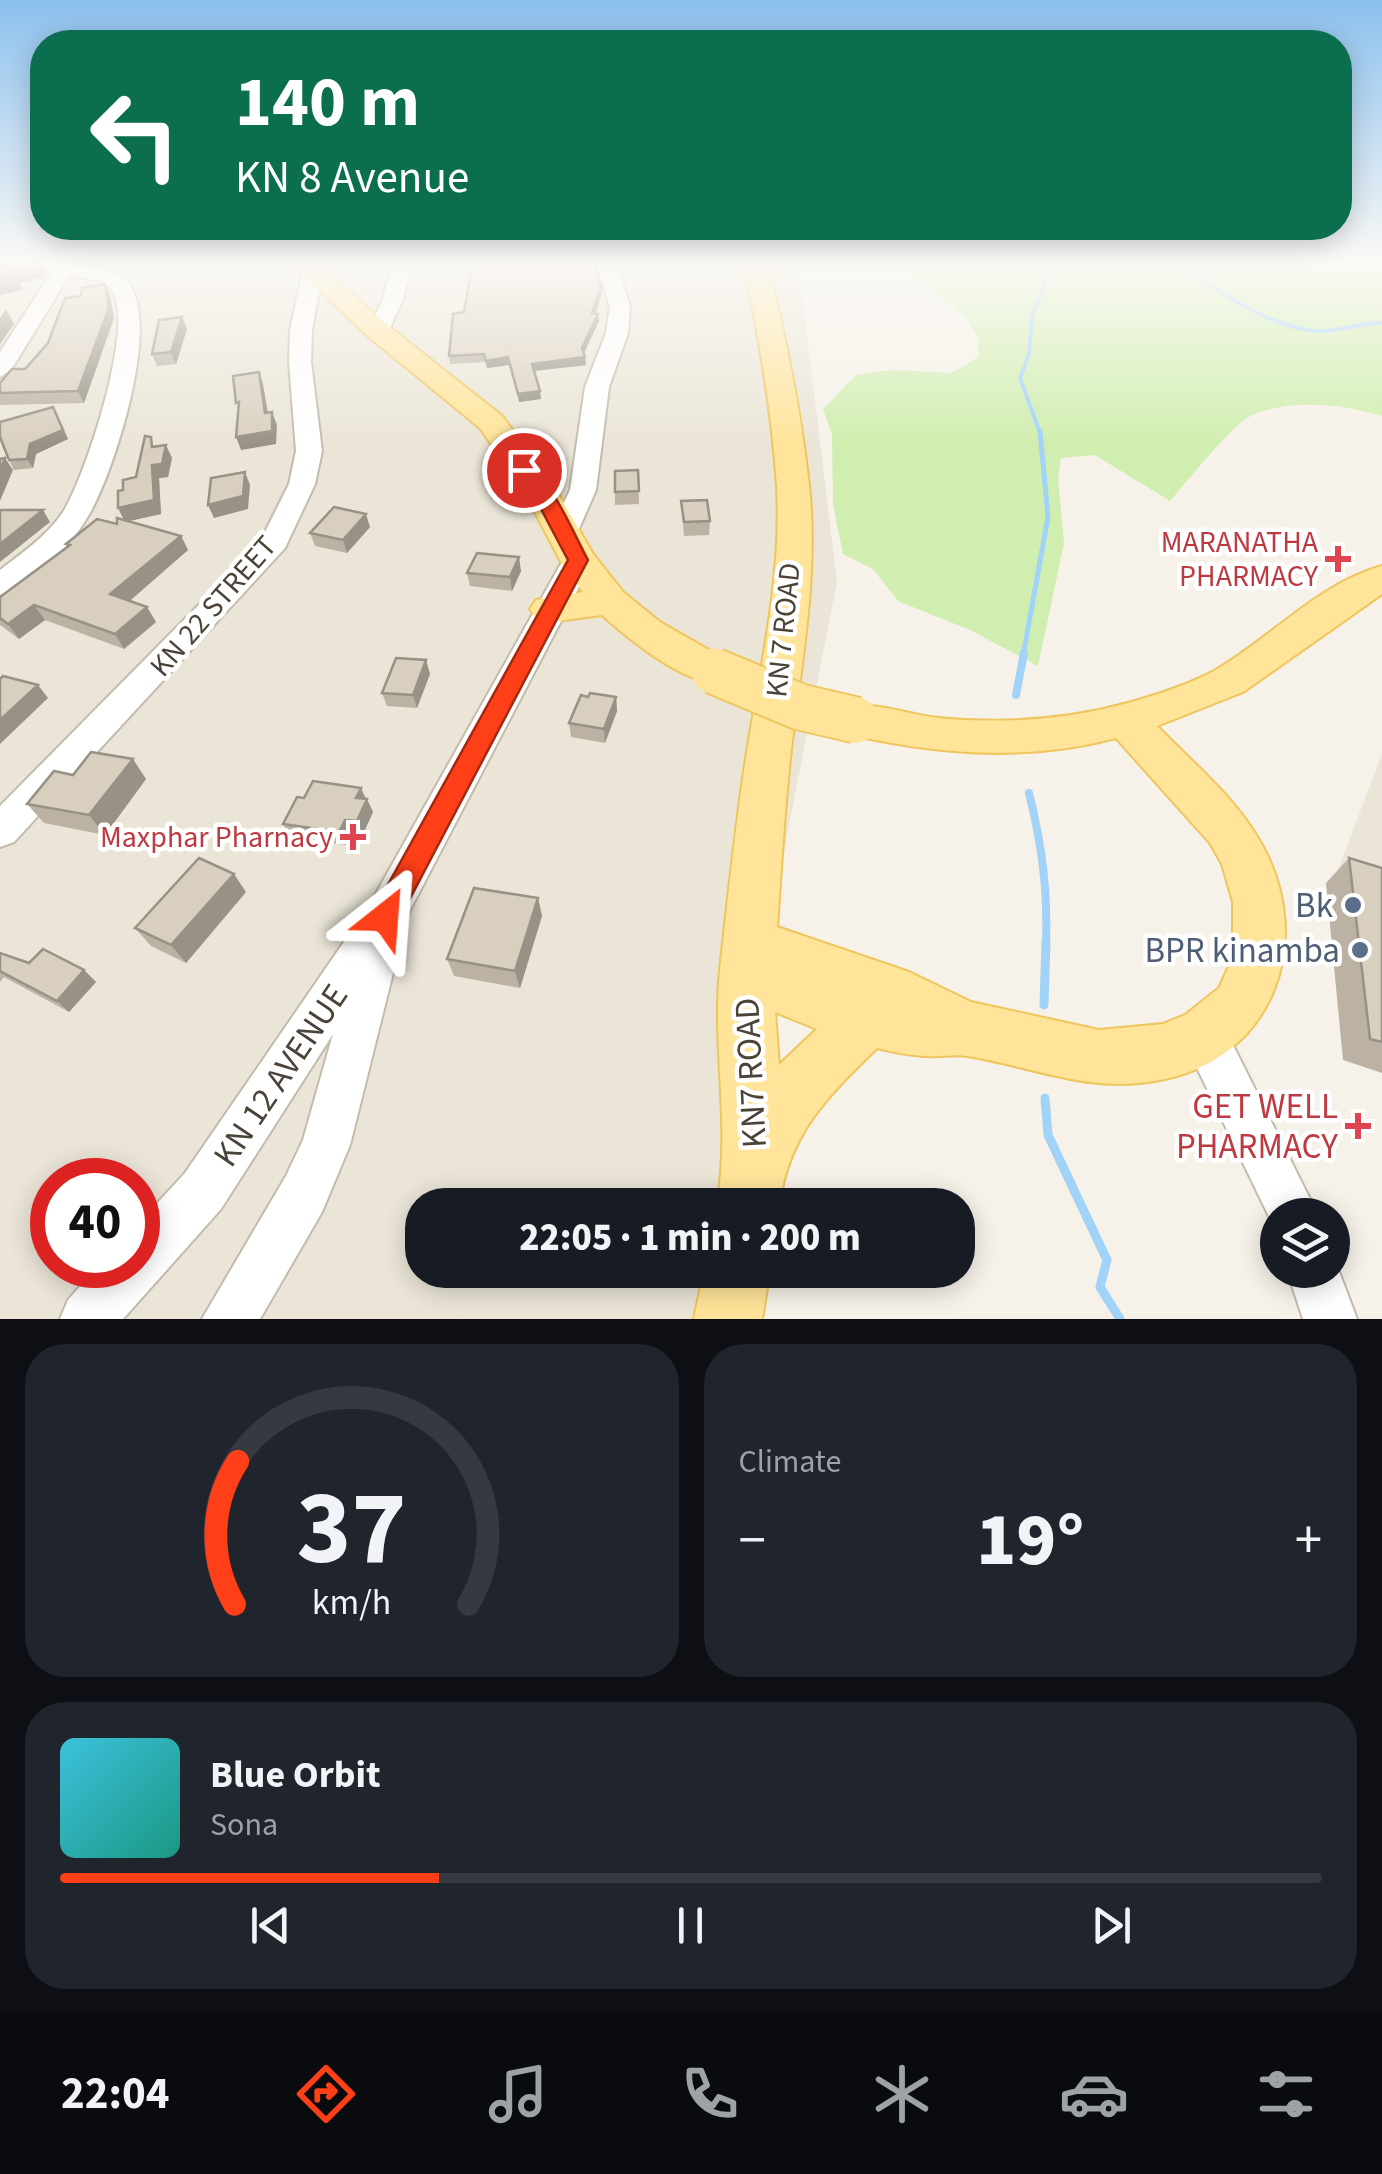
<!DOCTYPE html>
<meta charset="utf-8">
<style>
:root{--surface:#171b24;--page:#20242c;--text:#f1f3f6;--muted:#9ea1a6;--line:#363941;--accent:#ff3f17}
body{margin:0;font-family:"Source Sans 3",sans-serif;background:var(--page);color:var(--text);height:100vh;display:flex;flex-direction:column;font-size:38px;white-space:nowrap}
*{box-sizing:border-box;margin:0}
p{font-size:32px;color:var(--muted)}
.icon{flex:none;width:55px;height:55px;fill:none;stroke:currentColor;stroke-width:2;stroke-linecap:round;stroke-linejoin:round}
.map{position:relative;height:1319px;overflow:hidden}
.details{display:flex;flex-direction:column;gap:25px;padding:25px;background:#0d0f14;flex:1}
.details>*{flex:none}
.guide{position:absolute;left:30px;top:30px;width:1322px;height:210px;border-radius:40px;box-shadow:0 5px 25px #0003;background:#0b6e4f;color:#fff;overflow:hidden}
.fabs{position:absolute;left:1260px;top:1198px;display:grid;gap:20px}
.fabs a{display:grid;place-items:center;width:90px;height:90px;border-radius:50%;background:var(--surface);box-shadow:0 5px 25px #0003;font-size:50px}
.speed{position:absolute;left:30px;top:1158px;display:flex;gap:20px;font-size:50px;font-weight:700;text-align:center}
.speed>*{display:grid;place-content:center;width:130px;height:130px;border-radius:50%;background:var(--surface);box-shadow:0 5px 25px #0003;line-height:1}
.speed .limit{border:15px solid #d22;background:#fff;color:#111}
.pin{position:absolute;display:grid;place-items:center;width:85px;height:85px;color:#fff;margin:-42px;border:5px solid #fff;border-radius:50%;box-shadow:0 2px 10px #0007}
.me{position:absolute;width:110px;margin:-55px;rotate:28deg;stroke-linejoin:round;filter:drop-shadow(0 0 8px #0008)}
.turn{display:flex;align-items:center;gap:35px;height:210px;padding:0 40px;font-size:45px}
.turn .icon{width:130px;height:130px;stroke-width:2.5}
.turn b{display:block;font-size:70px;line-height:85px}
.big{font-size:75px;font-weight:800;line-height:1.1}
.details .tile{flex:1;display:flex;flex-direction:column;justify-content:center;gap:15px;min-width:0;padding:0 35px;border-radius:40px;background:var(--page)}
.details .dial{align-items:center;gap:0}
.dial svg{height:260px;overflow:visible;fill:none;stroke:var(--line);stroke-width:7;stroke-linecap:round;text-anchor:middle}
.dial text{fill:var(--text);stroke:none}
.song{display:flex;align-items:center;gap:30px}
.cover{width:120px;height:120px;border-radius:15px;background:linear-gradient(135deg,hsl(190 70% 55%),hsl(170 70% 35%))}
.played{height:10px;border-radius:5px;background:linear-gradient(90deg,var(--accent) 30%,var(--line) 30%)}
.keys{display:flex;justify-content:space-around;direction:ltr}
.heat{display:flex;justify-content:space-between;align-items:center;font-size:55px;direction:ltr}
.details .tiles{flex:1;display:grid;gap:25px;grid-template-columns:1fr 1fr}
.tile:last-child{grid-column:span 2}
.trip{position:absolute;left:405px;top:1188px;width:570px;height:100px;border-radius:40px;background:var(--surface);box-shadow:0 5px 25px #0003;font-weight:800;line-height:100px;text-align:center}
.dock{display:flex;height:160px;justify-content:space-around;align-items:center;background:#090b0e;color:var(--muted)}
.dock .icon{width:70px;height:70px}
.dock .current{color:var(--accent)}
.dock b{font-size:45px;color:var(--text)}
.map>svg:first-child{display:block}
.residential{fill:#eae5d7;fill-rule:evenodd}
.green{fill:#d0eeaf}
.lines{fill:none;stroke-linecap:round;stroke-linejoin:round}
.stream-far3{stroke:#a1d2f7;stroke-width:4}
.stream-far2{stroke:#a1d2f7;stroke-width:5}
.stream-far1{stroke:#a1d2f7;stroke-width:8}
.stream{stroke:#a1d2f7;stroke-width:9}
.minor-casing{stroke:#c3bbab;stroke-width:4}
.major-casing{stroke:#efc65e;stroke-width:4}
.minor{fill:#fff;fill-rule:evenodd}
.major{fill:#ffe499;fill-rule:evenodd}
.major-bridge-casing{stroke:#efc65e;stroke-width:49;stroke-linecap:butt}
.major-bridge{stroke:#ffe499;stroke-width:45}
.wall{fill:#bbb2a3}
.shaded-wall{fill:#989185}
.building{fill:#d9cfbe;stroke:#989185;stroke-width:2.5}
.route{fill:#ff3f17;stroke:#a6290f;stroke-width:2.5}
.health-dot{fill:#e0444e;stroke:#fff;stroke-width:4}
.service-dot{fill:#5c6f8a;stroke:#fff;stroke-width:4}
.labels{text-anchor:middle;stroke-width:9;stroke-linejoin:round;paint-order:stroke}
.health-label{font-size:30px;fill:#be3a42;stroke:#fff;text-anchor:end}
.street-label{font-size:30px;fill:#4b4337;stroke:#fff}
.near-service-label{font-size:35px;fill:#4e5e75;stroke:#fff;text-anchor:end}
.near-street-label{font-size:35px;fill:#4b4337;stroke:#fff}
.near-health-label{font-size:35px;fill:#be3a42;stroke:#fff;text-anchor:end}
</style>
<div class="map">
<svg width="1382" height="1319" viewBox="0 0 1382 1319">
<rect width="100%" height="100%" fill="#f6f2e9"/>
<!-- residential -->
<g class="residential">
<path d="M0 261H798L837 582 714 1205H422V1270H701L692 1319H0ZM52 1180H138V1265H52Z"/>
<path d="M1382 754V890L1335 878Z"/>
</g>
<!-- green -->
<path class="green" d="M799 261H1340L1382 271V416C1343 404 1290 398 1251 416 1233 423 1186 483 1170 501L1095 455 1061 458 1058 478 1064 543 1038 666 970 630 898 601 873 569 843 554 833 505 832 434 823 409 856 375 891 370 952 373 978 357V338L968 320 920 280 897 267 802 269Z"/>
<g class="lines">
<!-- stream-far3 -->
<g class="stream-far3">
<path d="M1179 261C1216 290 1270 329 1319 331 1340 332 1361 322 1382 323"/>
<path d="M1040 433 1020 378 1029 354 1032 315 1055 261"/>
</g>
<!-- stream-far2 -->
<path class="stream-far2" d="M1023 656 1048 517 1040 431"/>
<!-- stream-far1 -->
<g class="stream-far1">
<path d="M1016 695 1024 653"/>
<path d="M1029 793C1042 845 1048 891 1046 945"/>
</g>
<!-- stream -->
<g class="stream">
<path d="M1044 1005 1046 942"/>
<path d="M1045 1098 1048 1135 1107 1260 1100 1287 1120 1319"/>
</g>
<!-- minor casing -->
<g class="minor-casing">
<g id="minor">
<path d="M49 261H68L70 265C88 266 115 267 128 283 162 323 114 471 90 513 73 543 34 586 0 595V570C22 553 47 536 63 512 85 478 136 324 112 290 103 278 82 278 69 276L11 370 0 377V352L53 270Z"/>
<path d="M393 261H413L402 302 386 336H370L367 331 382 302Z"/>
<path d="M596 261H616L630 307 628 333 609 387 596 490 578 531 574 537H554L550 531 570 490 585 387 606 333 610 307Z"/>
<path d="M313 264 323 270 312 330 311 362 322 451 315 484 285 548 14 842 0 847V806L259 544 289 484 296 451 289 362 290 330 303 270Z"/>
<path d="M578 551 588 553 593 560 398 933 401 941 350 1145 322 1212 260 1319H202L286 1176 303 1140 333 1034 221 1209 123 1319H60L68 1300 99 1265H138V1224L185 1173 370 904 563 560 568 553Z"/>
<path d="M1204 1012 1220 1019 1318 1215H1278V1235L1181 1035 1188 1019Z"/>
<path d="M1332 1253 1357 1319H1303L1287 1270H1332Z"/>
</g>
</g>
<!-- major casing -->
<g class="major-casing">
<g id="major">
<path d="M288 261H314L387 325 502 416 555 488 593 554 623 592 660 622 728 661 734 671 728 681C692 692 629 639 602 615L549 622 536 618 530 609 536 600 583 592 560 560 523 489 480 428 369 337Z"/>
<path d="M743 261H767C785 335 801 409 809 486 819 578 800 668 790 759 784 815 781 871 777 927L909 972 971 1002 1099 1030 1163 1024 1185 1015 1219 988 1233 957V902L1222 864 1210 843 1116 738C1029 761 944 755 856 736L841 731 835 720 841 709C870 699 908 715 938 718 1002 724 1066 720 1128 703 1156 695 1188 685 1214 671 1270 639 1319 583 1382 566V594L1243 692 1157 726C1193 763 1237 799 1262 845 1315 941 1274 1059 1160 1080 1088 1094 1036 1067 967 1056 955 1054 942 1057 929 1056 912 1056 894 1052 877 1048 827 1097 789 1133 779 1205H717C731 1125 712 1048 720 970 728 899 735 828 746 758 760 668 782 579 777 487 772 410 759 336 743 261ZM775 1012 817 1029 779 1065Z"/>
<path d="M704 1270H770L762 1319H694Z"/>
</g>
</g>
<!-- minor -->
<use href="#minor" class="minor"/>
<!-- major -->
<use href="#major" class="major"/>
<!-- major-bridge casing -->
<g class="major-bridge-casing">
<path id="major-bridge" d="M714 671 800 707 856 720"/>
</g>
<!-- major-bridge -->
<use href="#major-bridge" class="major-bridge"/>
</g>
<!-- wall -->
<g class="wall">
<path d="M587 261 601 286 602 293 595 314 599 321 584 354 586 365 534 371 541 399 519 402 509 365 487 368 485 362 450 364 449 356 464 312 472 265 423 271 422 264Z"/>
<path d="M110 295 114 318 84 403 0 405V393Z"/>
<path d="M182 317 187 329 176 364 157 366 152 354Z"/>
<path d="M58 417 68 439 36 454 33 468 14 470 9 460Z"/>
<path d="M156 446 172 458 168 477 159 478 161 514 128 521 181 536 188 550 130 601 156 622 124 649 45 620 19 639 0 625V597L68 547 66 544 117 524 124 520 123 490 136 477Z"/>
<path d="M638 470 639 504 615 505V492Z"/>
<path d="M681 501 710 521 709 535 684 536Z"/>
<path d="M370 527 347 553 315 546 310 533Z"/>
<path d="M521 571 512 591 470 586 467 573Z"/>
<path d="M430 674 417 708 387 706 382 693Z"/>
<path d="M588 697H616L617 711 605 743 571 737 569 723Z"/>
<path d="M73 775 146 779 105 835 44 823 27 804Z"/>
<path d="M361 788 373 812 363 834 351 833 346 845 290 837 283 824 304 798Z"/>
<path d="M1349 858 1382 868V1073L1343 1060 1326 883Z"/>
<path d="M246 892 186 963 151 946 135 928Z"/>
<path d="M538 898 542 916 520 988 454 976 447 959Z"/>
<path d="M0 953 29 963 84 970 96 982 69 1012 4 977 0 982Z"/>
</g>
<!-- shaded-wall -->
<g class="shaded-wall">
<path d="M38 261H42L47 272 44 277 20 283 13 269Z"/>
<path d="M445 261H474L475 265 423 271 422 264Z"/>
<path d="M16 275 23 290 0 295V279Z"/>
<path d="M105 284 110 295 114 318 84 403 78 391Z"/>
<path d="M601 286 602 293 593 321 592 313Z"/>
<path d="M6 309 14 324 0 344V318Z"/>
<path d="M598 314 599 321 582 356V348Z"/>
<path d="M182 317 187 329 176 364 171 352Z"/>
<path d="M508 357 509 365 487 368 486 361Z"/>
<path d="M585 357 586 365 533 371 532 364Z"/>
<path d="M259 372 263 384 270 426 265 413Z"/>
<path d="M540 391 541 399 519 402 518 394Z"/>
<path d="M53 407 68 439 36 454 33 468 27 459 30 444Z"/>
<path d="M272 412 277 425 276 444 241 450 236 437Z"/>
<path d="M166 445 172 458 168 477 159 478 161 514 125 522 118 508 152 465Z"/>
<path d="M5 458 13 470 0 501V471Z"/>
<path d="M245 472 250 485 248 509 214 518 208 505Z"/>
<path d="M43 510 50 522 0 562V544Z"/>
<path d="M366 514 370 527 347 553 343 540Z"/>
<path d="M181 536 188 550 120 609 110 594Z"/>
<path d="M519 557 521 571 512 591 510 577Z"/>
<path d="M34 605 45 620 19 639 8 624Z"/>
<path d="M147 607 156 622 124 649 115 634Z"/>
<path d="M426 660 430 674 417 708 413 695Z"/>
<path d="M38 685 48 698 0 744V720Z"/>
<path d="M616 697 617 711 605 743 604 729Z"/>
<path d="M133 759 146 779 105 835 89 815Z"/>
<path d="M361 788 366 801 356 798Z"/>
<path d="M367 799 373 812 363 834 357 821Z"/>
<path d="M345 820 351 833 346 845 339 832Z"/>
<path d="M234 874 246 892 186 963 171 945Z"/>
<path d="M538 898 542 916 520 988 515 971Z"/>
<path d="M84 970 96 982 69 1012 57 1001Z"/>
</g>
<!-- building -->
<g class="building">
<path d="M0 261H38L37 263 13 269 16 275 0 279Z"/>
<path d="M473 261H587L588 263H594L601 286 592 313 598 314 582 348 585 357 532 364 540 391 518 394 508 357 486 361 484 354 449 356 453 314 464 312Z"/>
<path d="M105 284 109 308 78 391 0 393V383L12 369H25L48 343 65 298 81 296 82 288Z"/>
<path d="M182 317 171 352 152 354 159 320Z"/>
<path d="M259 372 265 413 272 412V431L236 437 239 402 236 403 233 376Z"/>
<path d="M53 407 63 430 30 444 27 459 9 460 0 437V422Z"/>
<path d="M145 436 151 437 152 447 166 445 162 464 152 465 154 500 118 508V491L123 490V480L136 477Z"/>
<path d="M5 458 0 471V459Z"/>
<path d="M638 470 639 491 615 492V471Z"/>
<path d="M245 472 243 496 208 505 211 478Z"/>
<path d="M707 500 710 521 684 522 681 501Z"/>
<path d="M334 507 366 514 343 540 310 533Z"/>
<path d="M0 510H43L0 544Z"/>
<path d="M117 518 181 536 110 594 147 607 115 634 34 605 8 624 0 618V597L70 545 66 544 97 519 117 524Z"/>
<path d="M477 553 519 557 510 577 467 573Z"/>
<path d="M396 658 426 660 413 695 382 693Z"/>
<path d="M3 676 38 685 0 720V679Z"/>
<path d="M590 693 616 697 604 729 569 723 581 695 588 697Z"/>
<path d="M91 752 133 759 89 815 27 804 54 771 73 775Z"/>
<path d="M313 781 361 788 356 798 367 799 357 821 345 820 339 832 283 824 297 797 304 798Z"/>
<path d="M199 858 234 874 171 945 135 928Z"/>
<path d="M1349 858 1382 868V1042L1370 1039Z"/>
<path d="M474 888 538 898 515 971 447 959Z"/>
<path d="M43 949 84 970 57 1001 0 971V953L29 963Z"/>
</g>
<!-- sky -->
<linearGradient id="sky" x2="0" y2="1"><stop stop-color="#8bc0ee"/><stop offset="0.59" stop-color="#fbf9f5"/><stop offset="1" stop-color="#fbf9f5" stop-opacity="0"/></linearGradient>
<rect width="1382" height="446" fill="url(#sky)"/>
<!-- route -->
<path class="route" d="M524 465C550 474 574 535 588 560L395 927 385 930 375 927 371 917 375 908 568 560 531 490 515 470Z"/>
<!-- markers -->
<g class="health-dot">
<path d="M1333 544h10v10h10v10h-10v10h-10v-10h-10v-10h10z"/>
<path d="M348 822h10v10h10v10h-10v10h-10v-10h-10v-10h10z"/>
<path d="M1353 1111h10v10h10v10h-10v10h-10v-10h-10v-10h10z"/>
</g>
<g class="service-dot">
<circle cx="1353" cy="905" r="10"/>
<circle cx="1360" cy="950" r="10"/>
</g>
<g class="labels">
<!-- health labels -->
<g class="health-label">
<text x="1318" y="552">MARANATHA<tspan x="1318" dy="34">PHARMACY</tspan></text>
<text x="333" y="847">Maxphar Pharnacy</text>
</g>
<!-- street labels -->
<g class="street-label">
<text transform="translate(213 606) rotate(-49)" y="10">KN 22 STREET</text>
<text transform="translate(783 630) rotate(-84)" y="10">KN 7 ROAD</text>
</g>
<!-- near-service labels -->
<g class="near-service-label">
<text x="1333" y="917">Bk</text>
<text x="1340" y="962">BPR kinamba</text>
</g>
<!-- near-street labels -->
<g class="near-street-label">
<text transform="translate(750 1073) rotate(-93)" y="12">KN7 ROAD</text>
<text transform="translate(280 1075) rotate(-56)" y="12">KN 12 AVENUE</text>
</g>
<!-- near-health labels -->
<g class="near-health-label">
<text x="1338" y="1118">GET WELL<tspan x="1338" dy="40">PHARMACY</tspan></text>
</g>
</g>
</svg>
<div class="fabs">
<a><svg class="icon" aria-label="layers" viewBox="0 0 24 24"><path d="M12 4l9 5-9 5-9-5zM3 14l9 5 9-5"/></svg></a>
</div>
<div class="speed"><div class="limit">40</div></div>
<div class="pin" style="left:524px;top:470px;background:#d93025"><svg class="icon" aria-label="arrive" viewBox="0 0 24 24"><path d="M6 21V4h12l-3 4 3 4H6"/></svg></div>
<svg class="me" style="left:385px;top:917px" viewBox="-20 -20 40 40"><path d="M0-17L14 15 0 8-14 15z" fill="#ff3f17" stroke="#fff" stroke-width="4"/></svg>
<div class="trip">22:05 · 1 min · 200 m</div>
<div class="guide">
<div class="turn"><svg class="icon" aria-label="left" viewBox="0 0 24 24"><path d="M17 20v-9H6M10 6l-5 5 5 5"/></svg><div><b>140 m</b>KN 8 Avenue</div></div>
</div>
</div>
<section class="details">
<div class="tiles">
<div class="tile dial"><svg viewBox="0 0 100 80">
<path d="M14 69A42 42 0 1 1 86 69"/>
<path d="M14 69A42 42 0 0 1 15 25" stroke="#ff3f17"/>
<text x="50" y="56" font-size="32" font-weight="700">37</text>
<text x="50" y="72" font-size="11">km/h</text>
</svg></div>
<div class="tile"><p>Climate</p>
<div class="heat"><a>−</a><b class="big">19°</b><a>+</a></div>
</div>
<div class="tile">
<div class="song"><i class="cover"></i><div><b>Blue Orbit</b><p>Sona</p></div></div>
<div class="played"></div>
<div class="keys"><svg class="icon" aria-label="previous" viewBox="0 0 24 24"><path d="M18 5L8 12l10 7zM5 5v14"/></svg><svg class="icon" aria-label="pause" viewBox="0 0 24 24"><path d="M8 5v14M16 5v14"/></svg><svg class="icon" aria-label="next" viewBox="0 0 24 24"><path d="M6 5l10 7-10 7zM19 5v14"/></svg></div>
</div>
</div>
</section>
<nav class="dock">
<b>22:04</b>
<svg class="icon current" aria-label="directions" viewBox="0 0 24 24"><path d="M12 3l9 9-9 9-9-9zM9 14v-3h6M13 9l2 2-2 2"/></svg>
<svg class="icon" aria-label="music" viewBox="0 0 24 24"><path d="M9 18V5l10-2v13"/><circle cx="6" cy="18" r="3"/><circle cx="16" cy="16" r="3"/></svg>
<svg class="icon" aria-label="phone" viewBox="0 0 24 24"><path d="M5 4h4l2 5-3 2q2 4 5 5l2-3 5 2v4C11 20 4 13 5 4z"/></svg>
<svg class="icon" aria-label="climate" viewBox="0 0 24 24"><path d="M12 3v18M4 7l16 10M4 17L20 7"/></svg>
<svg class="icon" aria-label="car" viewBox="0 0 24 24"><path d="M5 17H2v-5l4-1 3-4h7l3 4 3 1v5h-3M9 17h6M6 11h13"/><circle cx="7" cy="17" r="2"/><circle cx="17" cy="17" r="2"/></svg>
<svg class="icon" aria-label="filters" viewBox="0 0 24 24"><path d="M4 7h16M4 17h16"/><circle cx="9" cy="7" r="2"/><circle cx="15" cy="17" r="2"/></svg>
</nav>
